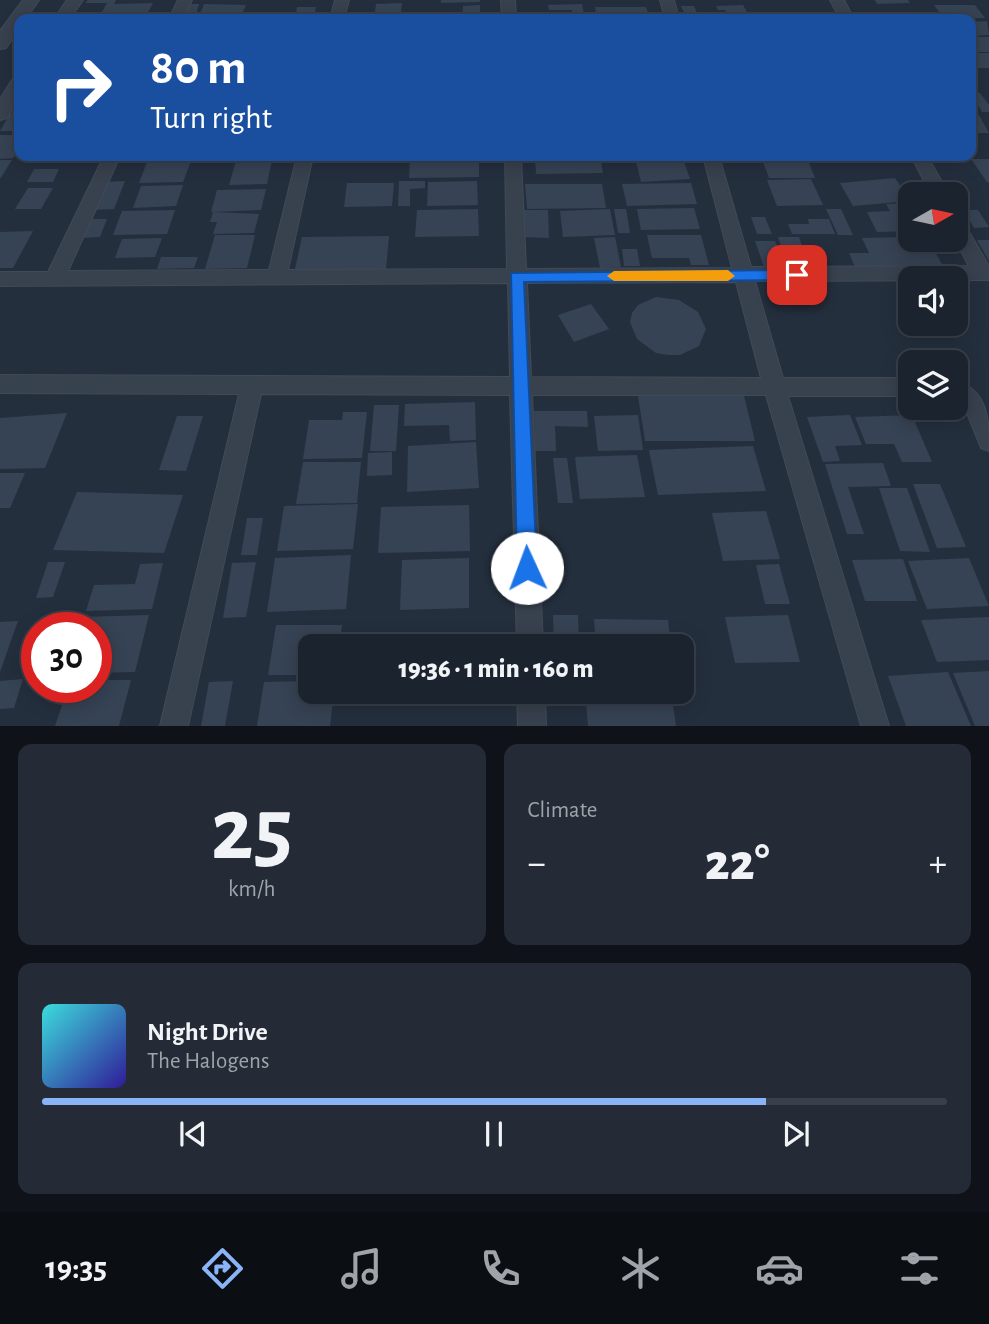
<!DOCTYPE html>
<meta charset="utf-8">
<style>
:root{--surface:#1b232e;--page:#242b36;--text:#f1f3f6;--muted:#a0a4aa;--line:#39404a;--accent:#8ab4f8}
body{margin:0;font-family:"Alegreya Sans",sans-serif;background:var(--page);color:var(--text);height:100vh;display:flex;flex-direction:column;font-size:26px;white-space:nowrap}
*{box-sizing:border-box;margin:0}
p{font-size:23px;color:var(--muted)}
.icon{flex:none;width:38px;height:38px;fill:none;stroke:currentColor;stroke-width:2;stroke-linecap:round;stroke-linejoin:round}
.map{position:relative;height:726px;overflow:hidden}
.drawer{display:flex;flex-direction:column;gap:18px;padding:18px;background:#0f1319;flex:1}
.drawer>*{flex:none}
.hud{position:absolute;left:14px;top:14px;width:962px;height:147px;border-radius:14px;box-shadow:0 4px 18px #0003,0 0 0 2px var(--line);background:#1a4fa0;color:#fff;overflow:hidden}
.needle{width:46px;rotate:81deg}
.tools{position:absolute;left:898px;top:182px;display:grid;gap:14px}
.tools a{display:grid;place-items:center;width:70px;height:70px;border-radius:14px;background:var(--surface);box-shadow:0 4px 18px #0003,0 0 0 2px var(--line);font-size:35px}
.speed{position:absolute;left:21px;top:612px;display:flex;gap:14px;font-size:35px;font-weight:700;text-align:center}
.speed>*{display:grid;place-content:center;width:91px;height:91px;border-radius:50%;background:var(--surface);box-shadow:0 4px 18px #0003,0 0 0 2px var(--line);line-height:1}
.speed .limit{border:10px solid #d22;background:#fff;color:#111}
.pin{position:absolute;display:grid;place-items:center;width:60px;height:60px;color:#fff;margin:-30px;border-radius:14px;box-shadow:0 4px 10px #0006}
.me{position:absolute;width:77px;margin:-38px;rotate:358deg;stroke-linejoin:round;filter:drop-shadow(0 0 5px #0008)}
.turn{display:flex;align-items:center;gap:24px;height:147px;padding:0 21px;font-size:32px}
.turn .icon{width:91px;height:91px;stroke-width:2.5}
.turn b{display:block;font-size:49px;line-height:60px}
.big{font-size:52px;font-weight:800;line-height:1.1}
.drawer .card{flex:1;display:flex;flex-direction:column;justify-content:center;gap:10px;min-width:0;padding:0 24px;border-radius:14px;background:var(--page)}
.drawer .dial{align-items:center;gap:0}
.dial b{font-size:91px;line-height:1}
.song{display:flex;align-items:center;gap:21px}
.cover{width:84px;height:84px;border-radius:10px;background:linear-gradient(135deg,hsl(180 70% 55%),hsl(250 70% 35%))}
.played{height:7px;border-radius:4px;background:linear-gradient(90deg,var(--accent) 80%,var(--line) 80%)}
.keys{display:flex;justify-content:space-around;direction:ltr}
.heat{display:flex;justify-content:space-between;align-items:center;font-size:38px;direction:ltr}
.drawer .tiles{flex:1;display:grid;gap:18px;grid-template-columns:1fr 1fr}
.card:last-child{grid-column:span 2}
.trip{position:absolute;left:298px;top:634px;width:396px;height:70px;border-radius:14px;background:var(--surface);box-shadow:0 4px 18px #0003,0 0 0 2px var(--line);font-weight:800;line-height:70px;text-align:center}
.dock{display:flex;height:112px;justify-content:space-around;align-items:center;background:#0b0e12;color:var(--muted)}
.dock .icon{width:49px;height:49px}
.dock .current{color:var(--accent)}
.dock b{font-size:32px;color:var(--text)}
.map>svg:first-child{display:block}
.building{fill:#364354}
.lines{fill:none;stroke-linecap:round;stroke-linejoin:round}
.minor-casing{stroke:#414a57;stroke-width:2}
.tertiary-casing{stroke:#414a57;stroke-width:2}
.minor{fill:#38414e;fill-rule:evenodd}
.tertiary{fill:#38414e;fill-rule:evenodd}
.route{fill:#1a73e8;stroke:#114b97;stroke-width:2}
.slow{fill:#f59e0b}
</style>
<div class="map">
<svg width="989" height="726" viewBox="0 0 989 726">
<rect width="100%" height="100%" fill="#242f3e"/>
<!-- building -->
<g class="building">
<path d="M88 0H116L114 4 153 3 145 18 98 19 107 3H85Z"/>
<path d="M441 0H480V2L441 3Z"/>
<path d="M875 0H908L910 3 877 4Z"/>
<path d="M402 3 400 19H374L376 4Z"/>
<path d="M184 4H199L195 19H177Z"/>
<path d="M204 4 246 5 240 19H198Z"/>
<path d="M582 4 585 19H574L572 10H549L548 5Z"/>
<path d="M480 5V19H462L463 6Z"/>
<path d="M743 5 751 19H730L725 10H718L716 6Z"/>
<path d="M934 5H975L985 18 944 19Z"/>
<path d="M681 6H694L699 18 687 19Z"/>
<path d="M297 7H316L314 18 295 19Z"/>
<path d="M595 7H646L650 19H597Z"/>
<path d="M987 21 989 35 971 36V22Z"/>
<path d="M971 37H989V52H977L971 44Z"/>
<rect x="971" y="53" width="18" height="15"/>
<path d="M971 93H980L989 105V112H982Z"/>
<path d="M10 114H19V131H0Z"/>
<path d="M971 115H979L989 133H971Z"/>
<path d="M0 135H19V147L13 158 0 159Z"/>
<path d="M410 156H479V177L409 178Z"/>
<path d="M535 156H600L603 173 536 174Z"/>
<path d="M807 158 815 178H769L762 159Z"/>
<path d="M683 159 690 179 641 182 636 161Z"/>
<path d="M971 159H989V182H987Z"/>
<path d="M0 160H12L0 179Z"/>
<path d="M272 160 267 184 229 185 236 161Z"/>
<path d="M191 161 183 182 139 183 147 162Z"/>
<path d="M34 169H59L53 182H27Z"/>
<path d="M895 178 910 201 853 206 840 183Z"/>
<path d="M811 179 823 205 777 206 767 180Z"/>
<path d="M125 181 114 209 93 210 104 182Z"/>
<path d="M399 181H425V188L410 189V206H398Z"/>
<path d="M477 181 478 205 427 206 428 182Z"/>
<path d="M347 183H394L392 206 344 207Z"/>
<path d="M691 183 697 204 627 206 622 184Z"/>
<path d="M525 184H602L606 208 527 209Z"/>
<path d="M183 185 176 206 133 208 141 186Z"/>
<path d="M28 188H53L41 209H15Z"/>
<path d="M266 189 261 210 211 212 217 190Z"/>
<path d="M909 203 910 231 877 232 867 212 890 211 886 204Z"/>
<path d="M694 208 700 229 641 230 637 209Z"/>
<path d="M478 209 479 236 415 237 417 210Z"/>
<path d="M610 209 615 235 563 237 560 211Z"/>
<path d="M614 209H626L630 233H618Z"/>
<path d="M826 209H841L853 235H838Z"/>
<path d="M175 210 167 234 113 235 122 211Z"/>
<path d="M521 210H548L549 238 521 237Z"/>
<path d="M964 210H978L989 227 974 228Z"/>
<path d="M213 212 259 214 254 233 213 234 217 222H210Z"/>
<path d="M751 217H765L772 234H757Z"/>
<path d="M90 219H107L100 237 82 238Z"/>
<path d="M808 219H829L835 234H792L788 224H809Z"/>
<path d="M33 231 13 268H0V232Z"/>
<path d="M215 235H255L247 268 205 269Z"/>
<path d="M647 235H701L709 265H691L689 258H652Z"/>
<path d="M389 236 386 269H295L302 237Z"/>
<path d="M615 237 621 267 600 268 594 238Z"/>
<path d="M778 237H799L802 246H781Z"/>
<path d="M910 237V240H928L942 264 855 267 849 253H869L862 238Z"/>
<path d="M162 238 155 257 115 258 122 239Z"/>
<path d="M977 240H989V261Z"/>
<path d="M755 241H775L779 250 769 251 775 267H764Z"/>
<path d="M622 249H637L640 266H624Z"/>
<path d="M161 257H198L194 268 157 269Z"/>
<path d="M656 297 679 300 698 312 706 329 699 346 680 355H668L656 353 637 339 630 322 632 313 638 305Z"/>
<path d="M591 304 609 329 574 342 558 315Z"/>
<path d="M638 396H744L755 441H645Z"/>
<path d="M475 402 476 440 450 441 449 425 404 426 405 404Z"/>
<path d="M374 405H399L396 451H370Z"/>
<path d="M534 411H587L588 427 555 426 556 451H535Z"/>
<path d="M343 412H367L362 458 303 459 309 420H342Z"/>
<path d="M67 413 45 468 0 469V418Z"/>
<path d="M638 415 643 450 598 451 594 416Z"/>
<path d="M850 415 862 445 835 446 840 461 823 462 807 417Z"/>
<path d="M912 415 932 462H902L894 444H866L855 417Z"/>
<path d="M177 416H203L186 471 159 470Z"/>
<path d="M476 442 479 488 407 492 408 446Z"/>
<path d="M753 446 766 491 658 495 649 450Z"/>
<path d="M392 452V475L367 476 368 453Z"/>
<path d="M637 455 645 497 580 499 575 457Z"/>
<path d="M553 458H567L573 503H558Z"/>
<path d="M303 462H361L357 503 296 504Z"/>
<path d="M883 463 891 486 848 487 864 534H847L825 464Z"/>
<path d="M0 473H25L10 508H0Z"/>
<path d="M913 484H940L966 547 937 548Z"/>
<path d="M879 488H907L930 552 900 551Z"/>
<path d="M77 492 183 495 164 553 53 550Z"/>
<path d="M358 504 353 549 277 551 284 506Z"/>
<path d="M469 505 470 551 378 553 381 507Z"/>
<path d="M766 511 780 559 723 561 712 513Z"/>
<path d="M247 518H263L257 555H241Z"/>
<path d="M351 555 346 609 267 612 275 558Z"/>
<path d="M469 558V608L400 610 402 560Z"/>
<path d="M969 558 989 606 927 609 908 561Z"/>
<path d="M903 559 917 601H865L852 560Z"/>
<path d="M48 562H65L53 597 36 598Z"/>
<path d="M256 562 246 617 223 618 232 563Z"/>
<path d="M163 563 152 609 86 611 94 585 135 584 140 564Z"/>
<path d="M779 564 790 604H765L756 565Z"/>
<path d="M149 615 135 672 96 673V628H79L82 617Z"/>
<path d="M553 615H578L579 646H554Z"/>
<path d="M788 615 800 662 735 663 725 617Z"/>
<path d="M989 617V660L937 662 921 620Z"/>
<path d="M594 619 668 620 671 646H596Z"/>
<path d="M18 621 0 672V622Z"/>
<path d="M276 625H342L339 646H310V675H268Z"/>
<path d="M989 671V726H975L953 673Z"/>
<path d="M948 672 971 726H906L888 676Z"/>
<path d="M23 679 14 708 0 709V681Z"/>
<path d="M96 680H131L119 726H55L68 688H96Z"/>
<path d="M233 681 225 726H201L209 682Z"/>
<path d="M310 681V691H334L330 726H257L264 682Z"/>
<path d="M585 691H671L676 726H588Z"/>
</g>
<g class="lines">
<!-- minor casing -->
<g class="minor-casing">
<g id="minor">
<path d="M178 0H192L183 19H169Z"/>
<path d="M335 0H349L344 19H330Z"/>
<path d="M501 0H515L516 19H502Z"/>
<path d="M660 0H674L679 19H665Z"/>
<path d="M830 0H844L854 19H840Z"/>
<path d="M104 156H120L68 271 269 270 297 156H313L288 270 507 269 505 156H521L526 269 732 268 703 156H719L751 267 969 266 955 240 956 218 962 220 989 266V280L755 281 783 378H910V396H788L889 726H861L766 395H532L543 646H517L510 395 261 394 188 726H160L239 394 0 393V375L510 377 508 283 0 286V272H48ZM736 282 761 378 531 377 527 283Z"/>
<path d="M911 156H927L949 194H931Z"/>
<path d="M956 380C989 392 989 420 989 451L981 448 967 413 956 399Z"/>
<path d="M517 691H545L546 726H518Z"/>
</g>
</g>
<!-- tertiary casing -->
<g class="tertiary-casing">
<g id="tertiary">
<path d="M23 0H39L26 19H19V29L6 48 0 49V31Z"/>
<path d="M67 0H83L70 19H54Z"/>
<path d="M19 78V99L7 118 0 120V99L12 80Z"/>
</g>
</g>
<!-- minor -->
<use href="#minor" class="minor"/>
<!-- tertiary -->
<use href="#tertiary" class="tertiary"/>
</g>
<!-- route -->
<path class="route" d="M797 270 804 275 797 280 524 282 537 568 534 574 527 577 520 574 517 568 511 273Z"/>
<!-- slow -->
<path class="slow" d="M728 270 735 276 728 281H614L607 276 614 271Z"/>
</svg>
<div class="tools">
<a><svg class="needle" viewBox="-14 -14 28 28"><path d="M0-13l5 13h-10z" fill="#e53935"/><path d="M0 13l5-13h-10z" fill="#a0a4aa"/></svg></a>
<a><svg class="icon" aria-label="sound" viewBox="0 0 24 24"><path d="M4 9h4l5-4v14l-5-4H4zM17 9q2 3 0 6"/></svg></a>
<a><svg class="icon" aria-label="layers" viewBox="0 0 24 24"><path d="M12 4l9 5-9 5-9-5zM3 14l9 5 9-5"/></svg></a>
</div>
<div class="speed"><div class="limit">30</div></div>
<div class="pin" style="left:797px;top:275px;background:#d93025"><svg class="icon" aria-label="arrive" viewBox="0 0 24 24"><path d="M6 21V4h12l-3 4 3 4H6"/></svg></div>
<svg class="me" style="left:527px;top:568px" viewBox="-20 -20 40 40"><circle r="19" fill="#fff"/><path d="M0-13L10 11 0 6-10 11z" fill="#1a73e8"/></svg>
<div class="trip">19:36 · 1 min · 160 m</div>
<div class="hud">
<div class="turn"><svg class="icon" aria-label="right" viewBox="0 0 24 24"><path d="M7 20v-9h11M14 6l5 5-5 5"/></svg><div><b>80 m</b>Turn right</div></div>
</div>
</div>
<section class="drawer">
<div class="tiles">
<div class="card dial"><b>25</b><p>km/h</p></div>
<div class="card"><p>Climate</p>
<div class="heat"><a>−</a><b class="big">22°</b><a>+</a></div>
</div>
<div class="card">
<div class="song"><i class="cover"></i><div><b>Night Drive</b><p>The Halogens</p></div></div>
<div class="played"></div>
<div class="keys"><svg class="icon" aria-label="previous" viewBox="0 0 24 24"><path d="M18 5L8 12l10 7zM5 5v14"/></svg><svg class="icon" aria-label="pause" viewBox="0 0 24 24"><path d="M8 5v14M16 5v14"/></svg><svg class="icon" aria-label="next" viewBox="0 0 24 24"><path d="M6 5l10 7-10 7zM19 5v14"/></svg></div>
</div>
</div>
</section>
<nav class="dock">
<b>19:35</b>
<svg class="icon current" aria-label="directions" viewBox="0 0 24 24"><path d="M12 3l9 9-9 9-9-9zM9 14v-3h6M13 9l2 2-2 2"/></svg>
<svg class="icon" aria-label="music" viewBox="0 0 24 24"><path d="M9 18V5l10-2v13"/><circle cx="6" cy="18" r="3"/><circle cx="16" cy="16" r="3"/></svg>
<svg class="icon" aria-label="phone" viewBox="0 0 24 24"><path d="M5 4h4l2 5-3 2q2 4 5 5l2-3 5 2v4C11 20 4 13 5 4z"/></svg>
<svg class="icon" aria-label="climate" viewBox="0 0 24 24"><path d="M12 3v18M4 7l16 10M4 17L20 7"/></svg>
<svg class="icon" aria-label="car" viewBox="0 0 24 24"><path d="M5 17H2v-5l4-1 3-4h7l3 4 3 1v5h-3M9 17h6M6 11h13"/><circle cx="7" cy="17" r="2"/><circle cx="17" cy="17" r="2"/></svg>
<svg class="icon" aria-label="filters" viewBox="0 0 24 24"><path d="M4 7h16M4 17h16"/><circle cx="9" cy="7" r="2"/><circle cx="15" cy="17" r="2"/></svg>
</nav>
